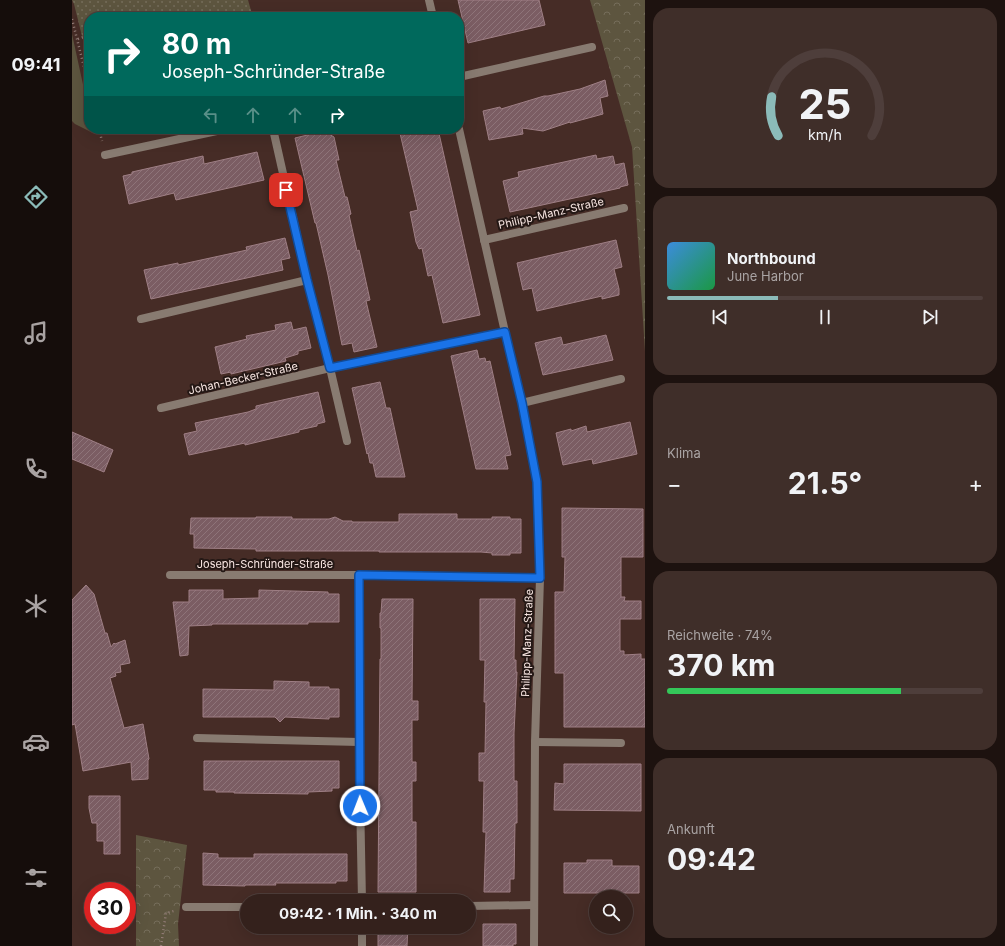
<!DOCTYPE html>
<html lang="de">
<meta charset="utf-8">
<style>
:root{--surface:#34211c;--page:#3f2e29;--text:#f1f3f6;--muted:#a9a3a3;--line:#4e3e3b;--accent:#8bbbb9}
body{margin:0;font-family:Inter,sans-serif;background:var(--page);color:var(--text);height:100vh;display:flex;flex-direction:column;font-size:15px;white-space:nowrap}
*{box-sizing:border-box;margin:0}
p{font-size:13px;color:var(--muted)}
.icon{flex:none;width:22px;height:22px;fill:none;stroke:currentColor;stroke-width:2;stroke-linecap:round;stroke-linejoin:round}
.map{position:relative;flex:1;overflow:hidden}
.sheet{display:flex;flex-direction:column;gap:8px;padding:8px;background:#1d120f;width:360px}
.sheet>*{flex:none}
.banner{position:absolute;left:12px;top:12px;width:380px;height:122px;border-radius:16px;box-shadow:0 4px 16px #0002,0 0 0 1px var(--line);background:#00695c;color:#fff;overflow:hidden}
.controls{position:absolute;left:517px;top:890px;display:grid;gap:8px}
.controls a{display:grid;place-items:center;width:44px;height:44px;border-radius:50%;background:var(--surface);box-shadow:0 4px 16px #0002,0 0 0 1px var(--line);font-size:20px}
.speed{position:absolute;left:12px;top:882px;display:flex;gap:8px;font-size:20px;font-weight:700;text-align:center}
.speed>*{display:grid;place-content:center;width:52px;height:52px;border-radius:50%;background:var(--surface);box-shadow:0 4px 16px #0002,0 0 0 1px var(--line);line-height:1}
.speed .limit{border:6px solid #d22;background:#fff;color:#111}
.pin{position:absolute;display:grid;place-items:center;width:34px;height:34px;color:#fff;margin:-17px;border-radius:8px;box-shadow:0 2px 6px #0006}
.me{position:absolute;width:44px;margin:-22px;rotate:359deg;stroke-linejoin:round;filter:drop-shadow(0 0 3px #0008)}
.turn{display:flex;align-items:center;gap:14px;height:84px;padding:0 12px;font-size:18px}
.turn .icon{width:52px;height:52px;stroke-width:2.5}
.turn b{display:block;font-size:28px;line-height:34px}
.lanes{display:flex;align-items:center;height:38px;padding:0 12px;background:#0003;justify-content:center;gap:20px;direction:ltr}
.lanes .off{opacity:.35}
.big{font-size:30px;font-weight:700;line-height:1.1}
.sheet .tile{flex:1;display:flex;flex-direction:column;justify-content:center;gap:6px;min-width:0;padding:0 14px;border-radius:16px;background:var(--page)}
.sheet .dial{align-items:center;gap:0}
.dial svg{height:104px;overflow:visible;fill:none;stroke:var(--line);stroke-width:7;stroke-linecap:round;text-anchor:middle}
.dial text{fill:var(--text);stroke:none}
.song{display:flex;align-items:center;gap:12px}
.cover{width:48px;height:48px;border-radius:6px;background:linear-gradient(135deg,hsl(210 70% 55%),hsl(140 70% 35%))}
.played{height:4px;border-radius:2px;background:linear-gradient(90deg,var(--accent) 35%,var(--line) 35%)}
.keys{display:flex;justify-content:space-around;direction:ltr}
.heat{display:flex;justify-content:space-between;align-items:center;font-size:22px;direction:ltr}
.charge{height:6px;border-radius:3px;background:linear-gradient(90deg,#34c759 74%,var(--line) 0)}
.trip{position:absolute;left:168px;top:894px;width:236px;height:40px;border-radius:20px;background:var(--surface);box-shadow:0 4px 16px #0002,0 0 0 1px var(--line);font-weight:700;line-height:40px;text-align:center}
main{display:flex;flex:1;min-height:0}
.menu{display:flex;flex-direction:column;width:72px;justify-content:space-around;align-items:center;background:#150d0b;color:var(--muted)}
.menu .icon{width:28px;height:28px}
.menu .on{color:var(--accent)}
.menu b{font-size:18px;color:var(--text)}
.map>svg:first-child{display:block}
.grass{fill:url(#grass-dots)}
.forest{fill:url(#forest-crowns)}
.park{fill:#5d553f}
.building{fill:url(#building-hatch);stroke:#9f7f85}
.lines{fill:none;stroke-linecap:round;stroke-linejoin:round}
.path{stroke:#967f7a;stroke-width:2.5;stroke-dasharray:1 3;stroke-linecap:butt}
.street{stroke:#887b71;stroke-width:8}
.route-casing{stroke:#114b97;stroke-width:10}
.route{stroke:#1a73e8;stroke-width:7}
.labels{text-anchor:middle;stroke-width:4;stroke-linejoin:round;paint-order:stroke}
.street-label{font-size:11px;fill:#f8e6e2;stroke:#241815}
</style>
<main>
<nav class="menu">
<b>09:41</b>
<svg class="icon on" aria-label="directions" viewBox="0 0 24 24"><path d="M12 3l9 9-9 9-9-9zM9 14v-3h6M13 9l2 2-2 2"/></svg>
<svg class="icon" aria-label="music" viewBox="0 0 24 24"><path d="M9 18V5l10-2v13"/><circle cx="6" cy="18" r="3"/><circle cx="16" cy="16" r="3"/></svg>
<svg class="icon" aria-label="phone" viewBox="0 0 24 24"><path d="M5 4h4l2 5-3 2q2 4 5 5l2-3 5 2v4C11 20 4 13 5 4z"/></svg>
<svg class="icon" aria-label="climate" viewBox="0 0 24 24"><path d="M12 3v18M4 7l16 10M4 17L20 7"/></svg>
<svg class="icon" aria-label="car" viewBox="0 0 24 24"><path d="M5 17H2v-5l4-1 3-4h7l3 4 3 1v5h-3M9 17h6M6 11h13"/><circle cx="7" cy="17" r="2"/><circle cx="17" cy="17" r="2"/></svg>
<svg class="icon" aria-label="filters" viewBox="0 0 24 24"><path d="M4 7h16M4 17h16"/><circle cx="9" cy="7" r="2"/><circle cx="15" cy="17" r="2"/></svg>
</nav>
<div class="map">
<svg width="573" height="946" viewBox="0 0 573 946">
<defs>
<pattern id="grass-dots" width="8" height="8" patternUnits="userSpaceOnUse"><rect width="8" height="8" fill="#5d553f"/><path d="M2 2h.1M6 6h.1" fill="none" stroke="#756d5a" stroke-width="1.8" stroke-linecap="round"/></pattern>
<pattern id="forest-crowns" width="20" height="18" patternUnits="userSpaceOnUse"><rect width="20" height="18" fill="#5d553f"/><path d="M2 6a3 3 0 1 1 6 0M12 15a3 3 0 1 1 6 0" fill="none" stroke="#756d5a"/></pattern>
<pattern id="building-hatch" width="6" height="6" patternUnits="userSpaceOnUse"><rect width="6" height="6" fill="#7b5d63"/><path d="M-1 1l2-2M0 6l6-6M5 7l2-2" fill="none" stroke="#8e7479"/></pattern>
</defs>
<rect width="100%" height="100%" fill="#462c26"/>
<!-- grass -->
<path class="grass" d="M0 0H176L180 14 167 17H17V51L14 52 2 4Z"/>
<!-- forest -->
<g class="forest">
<path d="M518 0H573V351L560 147Z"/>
<path d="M64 835 115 845 106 924 107 946H64Z"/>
</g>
<!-- park -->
<path class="park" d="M0 34 17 112V129H21V133L3 124 0 121Z"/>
<!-- building -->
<g class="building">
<path d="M386 0H467L473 25 396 43Z"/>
<path d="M533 80 536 96 528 98 531 114 498 123V122L471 131 450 128 451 134 417 140 411 111 428 107 429 109 472 96H476L508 89Z"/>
<path d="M327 129H366L408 315 371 323 360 275 356 276 350 248 347 249 344 242 338 212 346 210Z"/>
<path d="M252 131 262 137 267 160H264L273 197H275L279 214 277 215 285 251 287 250 298 300 294 301 305 347 282 352 280 343 270 345 256 275 244 223H243L223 138Z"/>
<path d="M185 152 192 180 104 200 102 193 57 204 51 176 60 174V172L131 156 132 164Z"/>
<path d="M524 155 525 159 541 156 543 165 552 163 556 185 548 187V188L438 212 431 181 447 177 446 172Z"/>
<path d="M213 238 218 258 209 260 211 270 79 299 72 270 106 263V265L175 250 174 247Z"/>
<path d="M544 240 550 267 542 269 547 289V295L530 299V296L465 311 460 288 451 290 445 263Z"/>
<path d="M219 322 221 330 234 327 239 348 226 351V354L213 358 214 361 159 374V372L149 374 143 347 175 339 174 336 204 330 203 325Z"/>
<path d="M534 335 541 360 471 375 463 343 489 337 491 345Z"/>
<path d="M405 350 407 359 413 358 414 362 418 361 439 455 433 456 436 469H404L379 356Z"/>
<path d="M308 382 314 408H318L333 477H304L301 463H298L296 453 295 454 280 388Z"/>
<path d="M246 392 253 422 245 424V426L227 430V432L173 445V443L117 455 112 434 125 431 123 423 176 412 184 409V406Z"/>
<path d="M558 422 565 454 521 464 520 459 491 465 484 433 499 429V431L514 426 515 432Z"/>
<path d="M0 432 41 450 32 472 0 459Z"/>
<path d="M490 508 571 509V557H549V597H553L552 601H569V619H548V651H552V655L569 654V659H573V727H492V673H483V592H492L493 557H490Z"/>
<path d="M327 514H385V519H420V517H438V519H449V553H438V555H420V553L409 552H307V551H184V549L122 548V534H118L119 518H184V517H220V519H257L263 517 271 521H280V522H327Z"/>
<path d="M14 585 22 594 33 633H35L39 647 42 643 43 644 53 640 58 663 48 665 49 672 43 673 44 676 38 678 52 728 71 724 77 759 76 760V779L60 780 59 762 11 771 3 724 0 725V600Z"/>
<path d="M117 590H151V599L187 598V590L256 592V594H267V622H236V624H140V625L117 626 116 655 108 656 101 602H117Z"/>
<path d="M310 599H341L340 701H346V720H340V762H344V781H340V822H344V892H306L308 659H309V628H308V613H309Z"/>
<path d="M408 599H443L442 660H444V672H445L442 733V781H445V823H443L442 879H438V892H412L414 832H411L412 781H407V753H413L414 702H412L413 660H408Z"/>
<path d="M202 681 237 682V687H257V689H267V717H257V719L213 717 208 722 203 717H131V689L202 690Z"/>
<path d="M132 761H267V788H260V791L236 792V794L162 793V792H144V790H132Z"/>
<path d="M492 764H569V811L482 810 483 783 492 784Z"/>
<path d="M17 796H48V854H32V841H25V823H20L17 808Z"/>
<path d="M131 853 146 854V858H182V854H275V881H264V883H203L204 885H173V886L131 885Z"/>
<path d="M515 860H540V866H567V893H492V863H515Z"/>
<path d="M411 924H444V944H441V946H411Z"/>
<path d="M306 927H336L335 946H306Z"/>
</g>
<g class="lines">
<!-- path -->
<g class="path">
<path d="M51 17 56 14"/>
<path d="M0 19 17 87"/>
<path d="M6 39 17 35"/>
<path d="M27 129 30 141"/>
<path d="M89 946 94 913 102 911"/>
</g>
<!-- street -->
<g class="street">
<path d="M357 0 361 17"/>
<path d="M387 77 520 47"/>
<path d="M201 129 235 280 258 368 275 441"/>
<path d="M387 129 433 332 450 403 465 482 468 578 463 742 462 946"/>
<path d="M33 155 154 129"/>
<path d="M412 240 552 208"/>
<path d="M69 319 235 280"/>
<path d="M450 403 549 379"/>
<path d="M89 408 258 368 433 332"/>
<path d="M98 575H287L468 578"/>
<path d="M125 738 287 742V575"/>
<path d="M287 742 290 901"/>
<path d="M463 742 549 743"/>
<path d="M397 906 462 905"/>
<path d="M114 907H175"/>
<path d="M290 946V927"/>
</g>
</g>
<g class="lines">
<!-- route casing -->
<g class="route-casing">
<path id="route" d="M214 190 235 280 258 368 433 332 450 403 465 482 468 578 287 575 288 806"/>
</g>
<!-- route -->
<use href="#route" class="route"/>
</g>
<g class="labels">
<!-- street labels -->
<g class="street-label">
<text transform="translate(479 213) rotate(-13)" y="4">Philipp-Manz-Straße</text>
<text transform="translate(171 378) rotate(-13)" y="4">Johan-Becker-Straße</text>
<text x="193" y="568">Joseph-Schründer-Straße</text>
<text transform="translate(455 643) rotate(-88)" y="4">Philipp-Manz-Straße</text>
</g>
</g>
</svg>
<div class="controls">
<a><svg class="icon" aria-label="search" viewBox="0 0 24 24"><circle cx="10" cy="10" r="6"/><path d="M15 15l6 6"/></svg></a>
</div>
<div class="speed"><div class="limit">30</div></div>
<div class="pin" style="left:214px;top:190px;background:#d93025"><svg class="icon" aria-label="arrive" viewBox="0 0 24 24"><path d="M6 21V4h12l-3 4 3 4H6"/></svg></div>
<svg class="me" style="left:288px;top:806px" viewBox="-20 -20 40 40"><circle r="17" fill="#1a73e8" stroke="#fff" stroke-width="3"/><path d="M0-11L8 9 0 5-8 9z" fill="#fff"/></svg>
<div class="trip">09:42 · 1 Min. · 340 m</div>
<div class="banner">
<div class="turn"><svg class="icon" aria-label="right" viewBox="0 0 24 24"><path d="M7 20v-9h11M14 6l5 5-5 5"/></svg><div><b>80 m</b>Joseph-Schründer-Straße</div></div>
<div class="lanes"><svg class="icon off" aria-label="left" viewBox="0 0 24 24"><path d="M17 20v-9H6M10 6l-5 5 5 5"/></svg><svg class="icon off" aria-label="ahead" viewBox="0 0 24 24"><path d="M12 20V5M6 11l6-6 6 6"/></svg><svg class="icon off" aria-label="ahead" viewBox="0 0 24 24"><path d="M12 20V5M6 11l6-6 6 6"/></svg><svg class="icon" aria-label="right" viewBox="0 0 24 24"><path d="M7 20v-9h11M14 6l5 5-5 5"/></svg></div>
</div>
</div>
<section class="sheet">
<div class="tile dial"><svg viewBox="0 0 100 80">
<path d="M14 69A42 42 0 1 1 86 69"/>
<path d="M14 69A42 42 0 0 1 9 39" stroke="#8bbbb9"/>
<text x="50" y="56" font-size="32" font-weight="700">25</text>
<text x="50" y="72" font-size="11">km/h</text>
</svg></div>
<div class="tile">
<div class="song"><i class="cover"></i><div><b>Northbound</b><p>June Harbor</p></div></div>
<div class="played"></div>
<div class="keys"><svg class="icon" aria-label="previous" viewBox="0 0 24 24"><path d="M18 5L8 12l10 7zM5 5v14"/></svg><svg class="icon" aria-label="pause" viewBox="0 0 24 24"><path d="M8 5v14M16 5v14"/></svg><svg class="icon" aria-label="next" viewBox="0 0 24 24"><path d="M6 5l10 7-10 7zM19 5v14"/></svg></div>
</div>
<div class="tile"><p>Klima</p>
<div class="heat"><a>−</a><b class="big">21.5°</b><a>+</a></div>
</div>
<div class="tile"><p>Reichweite · 74%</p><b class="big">370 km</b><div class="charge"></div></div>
<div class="tile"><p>Ankunft</p><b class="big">09:42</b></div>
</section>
</main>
